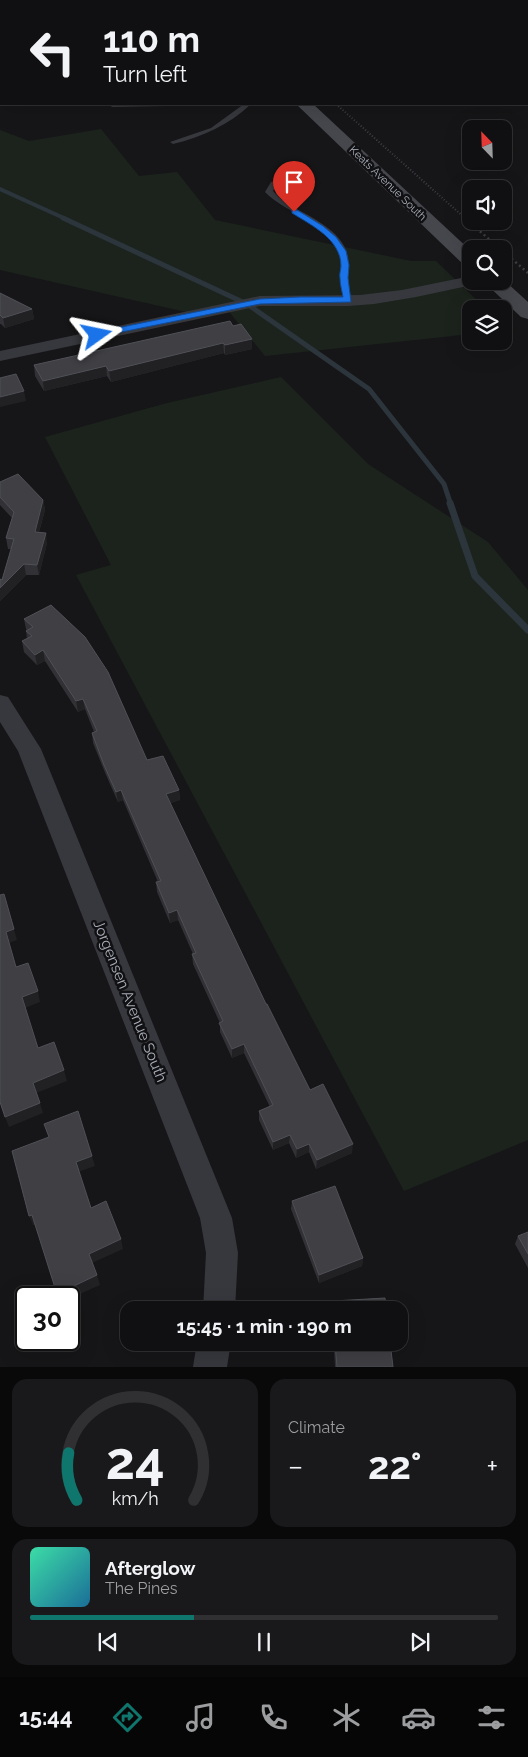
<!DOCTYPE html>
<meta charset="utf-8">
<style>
:root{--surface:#101012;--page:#19191b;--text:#f1f3f6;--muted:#9c9d9f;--line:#303032;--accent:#0f766e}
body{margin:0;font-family:Raleway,sans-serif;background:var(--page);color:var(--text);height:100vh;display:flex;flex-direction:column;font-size:19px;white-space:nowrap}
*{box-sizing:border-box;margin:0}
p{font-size:16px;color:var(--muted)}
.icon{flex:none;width:28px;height:28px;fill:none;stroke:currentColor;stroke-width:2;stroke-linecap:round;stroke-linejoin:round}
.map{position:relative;height:1367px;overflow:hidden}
.side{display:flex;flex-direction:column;gap:12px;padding:12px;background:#09090a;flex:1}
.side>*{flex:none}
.guide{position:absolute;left:0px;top:0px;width:529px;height:105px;box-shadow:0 5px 20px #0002,0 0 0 1px var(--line);background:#101012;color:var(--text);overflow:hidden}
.needle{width:32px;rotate:337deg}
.tools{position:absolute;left:462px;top:120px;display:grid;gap:10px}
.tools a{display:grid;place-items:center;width:50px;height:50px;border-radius:10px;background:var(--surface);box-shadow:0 5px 20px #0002,0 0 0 1px var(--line);font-size:25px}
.speed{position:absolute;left:15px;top:1286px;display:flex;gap:10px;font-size:25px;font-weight:700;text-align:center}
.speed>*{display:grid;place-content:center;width:65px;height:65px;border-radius:50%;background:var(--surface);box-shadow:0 5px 20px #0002,0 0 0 1px var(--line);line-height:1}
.speed .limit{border:2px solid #111;border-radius:8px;background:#fff;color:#111}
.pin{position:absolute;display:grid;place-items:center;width:42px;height:42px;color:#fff;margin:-51px -21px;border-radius:50% 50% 50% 0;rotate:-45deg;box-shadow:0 0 5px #0007}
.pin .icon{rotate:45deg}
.me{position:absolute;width:55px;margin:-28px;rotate:78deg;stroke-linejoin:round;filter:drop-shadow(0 0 4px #0008)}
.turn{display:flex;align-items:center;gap:18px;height:105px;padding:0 20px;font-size:22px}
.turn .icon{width:65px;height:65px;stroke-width:2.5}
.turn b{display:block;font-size:35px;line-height:42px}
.big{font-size:38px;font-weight:700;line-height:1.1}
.side .card{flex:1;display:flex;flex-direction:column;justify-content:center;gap:8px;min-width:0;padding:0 18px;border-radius:15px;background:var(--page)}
.side .dial{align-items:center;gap:0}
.dial svg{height:130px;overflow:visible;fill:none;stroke:var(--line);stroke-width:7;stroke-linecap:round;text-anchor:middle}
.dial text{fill:var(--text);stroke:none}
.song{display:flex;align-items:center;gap:15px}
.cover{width:60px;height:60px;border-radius:8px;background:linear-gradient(135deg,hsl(160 70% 55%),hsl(200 70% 35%))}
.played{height:5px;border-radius:2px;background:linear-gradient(90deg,var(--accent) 35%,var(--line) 35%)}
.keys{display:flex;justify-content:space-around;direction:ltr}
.heat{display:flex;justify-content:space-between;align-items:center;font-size:28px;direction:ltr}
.side .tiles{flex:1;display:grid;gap:12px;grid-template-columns:1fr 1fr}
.card:last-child{grid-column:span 2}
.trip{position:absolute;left:120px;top:1301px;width:288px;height:50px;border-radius:15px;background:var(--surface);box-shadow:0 5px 20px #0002,0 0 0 1px var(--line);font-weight:700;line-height:50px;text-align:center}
.tabs{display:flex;height:80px;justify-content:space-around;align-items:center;background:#060607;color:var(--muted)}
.tabs .icon{width:35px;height:35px}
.tabs .on{color:var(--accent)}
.tabs b{font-size:22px;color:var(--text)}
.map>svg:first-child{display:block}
.green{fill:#1c231d}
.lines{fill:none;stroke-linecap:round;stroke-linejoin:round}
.stream-far2{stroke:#2c353c;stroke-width:4}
.stream-far1{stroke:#2c353c;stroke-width:5}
.stream{stroke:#2c353c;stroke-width:7}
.path-far1{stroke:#3d3f44;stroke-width:2;stroke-dasharray:1 2;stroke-linecap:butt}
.path{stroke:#3d3f44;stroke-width:2.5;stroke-dasharray:2 3;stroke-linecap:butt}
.lane{fill:#37383d;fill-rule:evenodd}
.street{fill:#37383d;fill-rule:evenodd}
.secondary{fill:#45474d;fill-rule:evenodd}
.wall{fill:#323236}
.shaded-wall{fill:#212124}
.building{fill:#3f3f44;stroke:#4f5156}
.route{fill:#1a73e8;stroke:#114b97}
.labels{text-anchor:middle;stroke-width:5;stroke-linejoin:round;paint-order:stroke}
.far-street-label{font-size:11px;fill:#a8adb8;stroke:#111113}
.near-street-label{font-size:15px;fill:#a8adb8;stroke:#111113}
</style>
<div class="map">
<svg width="528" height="1367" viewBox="0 0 528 1367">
<rect width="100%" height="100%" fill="#161618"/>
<!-- green -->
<g class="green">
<path d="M101 129 139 176 177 172 215 220 411 261H436L486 309H471V334L265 356 226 308 195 314 0 270V130L29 141Z"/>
<path d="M281 377 368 464 488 542 528 590V1140L404 1191 76 575 111 565 45 437 167 403Z"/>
</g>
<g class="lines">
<!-- stream-far2 -->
<path class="stream-far2" d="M0 189 66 219"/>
<!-- stream-far1 -->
<path class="stream-far1" d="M63 218 247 304 369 389 444 484 451 505"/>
<!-- stream -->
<path class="stream" d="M450 503 475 576 528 630"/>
<!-- path-far1 -->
<g class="path-far1">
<path d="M223 0 225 1"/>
<path d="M336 104 466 219"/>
</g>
<!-- path -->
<g class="path">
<path d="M465 218 500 249"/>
<path d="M504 252 528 273"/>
</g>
<!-- lane -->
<g class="lane">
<path d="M114 104H169L166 106 112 107 111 106Z"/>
<path d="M244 104H251C229 125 202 137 173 144L170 142 211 128Z"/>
<path d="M285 180 297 181 301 189 297 197 287 203C307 216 342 229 348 256 349 263 348 271 348 279 348 287 352 295 351 302L344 300C342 292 340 285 340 277 340 269 342 261 339 254 332 226 284 212 265 192L271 182ZM285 184 291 185 293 189 291 194 282 200 273 191 276 186Z"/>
</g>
<!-- street -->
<g class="street">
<path d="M471 276V281H479L477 284 416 297 374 304 348 306H260L0 361V351L260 296 360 295 402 290Z"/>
<path d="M0 695 8 697 41 749 232 1218 238 1253 235 1310H203L206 1253 200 1218 18 751 0 722Z"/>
<path d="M197 1342H231L227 1367H193Z"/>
</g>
<!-- secondary -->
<g class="secondary">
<path d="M189 0H204L205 1H190Z"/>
<rect x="0" y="2" width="1" height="8"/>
<path d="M296 104H313L471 251V267L464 265Z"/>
<path d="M504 280 528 302V319L521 317 483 281Z"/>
</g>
</g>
<!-- wall -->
<g class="wall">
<path d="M0 293 32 309 34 319 5 328 1 324H0Z"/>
<path d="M233 326 252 339V349L225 355 224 353 111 382 107 376 44 391 35 376 34 365Z"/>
<path d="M0 482 43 500 45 510 39 532 47 543 39 575H26L0 601V579L2 580 11 549H8L6 538 12 518 0 505Z"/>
<path d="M51 605 147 760 179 790 180 800 170 803 266 1004 310 1090 352 1153 316 1169 309 1152 296 1158 289 1143 273 1150 259 1120V1111L270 1107 244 1053 232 1058 220 1032V1023L193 964 192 954H193L178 920 170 923 157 892 156 882H158L123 800 118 802 106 775 93 743 92 733 94 732 85 709 78 712 45 661 37 665 24 652 22 641 27 639 26 631 27 630 26 629 24 619Z"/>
<path d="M292 1201 363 1258 362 1266 319 1283 291 1209Z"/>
<path d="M528 1232V1268L515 1244 518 1236Z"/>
<path d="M300 1342H390L393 1367H335L334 1349 301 1351Z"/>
</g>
<!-- shaded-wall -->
<g class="shaded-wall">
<path d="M32 309 34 319 5 328 3 318Z"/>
<path d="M252 339V349L225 355V345Z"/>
<path d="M223 343 224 353 111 382 109 371Z"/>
<path d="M106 366 107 376 44 391 43 381Z"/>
<path d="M24 391 26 401 0 407V397Z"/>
<path d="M43 500 45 510 36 542 35 532Z"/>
<path d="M46 533 47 543 39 575 37 565Z"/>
<path d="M24 564 26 575 0 601V588Z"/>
<path d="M43 650 45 661 37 665 35 655Z"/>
<path d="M83 699 85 709 78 712 76 701Z"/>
<path d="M121 790 123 800 118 802 116 792Z"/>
<path d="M179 790 180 800 167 805 166 794Z"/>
<path d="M177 910 178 920 170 923 169 913Z"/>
<path d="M14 929 17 940 9 943 6 932Z"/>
<path d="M38 991 40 1002 25 1008 22 997Z"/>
<path d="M244 1044V1053L232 1058V1049Z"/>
<path d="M64 1070 67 1081 36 1093 33 1083Z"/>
<path d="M40 1103 43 1113 9 1127 5 1117Z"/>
<path d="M290 1135 289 1143 273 1150V1142Z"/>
<path d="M309 1144V1152L296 1158 297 1149Z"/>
<path d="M353 1144 352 1153 316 1169 317 1160Z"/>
<path d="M92 1156 95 1166 78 1172 76 1162Z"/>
<path d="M32 1215 35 1225H33L29 1216Z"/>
<path d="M121 1239 123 1249 92 1263 89 1254Z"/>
<path d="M363 1258 362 1266 319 1283V1275Z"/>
<path d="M97 1275 100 1285 69 1299V1298H59L57 1294Z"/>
</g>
<!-- building -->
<g class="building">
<path d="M0 293 32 309 3 318 0 315Z"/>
<path d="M230 321 233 326 241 324 252 339 225 345 223 343 109 371 106 366 43 381 34 365Z"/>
<path d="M16 374 24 391 0 397V378Z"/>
<path d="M18 474 43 500 35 532 46 533 37 565 24 564 0 588V579L2 580 14 539 6 538 14 512 0 497V482Z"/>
<path d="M51 605 85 637 108 672 147 760 163 756 179 790 166 794 266 1004H267L310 1090 323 1084 353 1144 317 1160 309 1144 297 1149 290 1135 273 1142 259 1111 273 1105 244 1044 232 1049 219 1023 223 1021 192 954 196 953 177 910 169 913 156 882 161 881 121 790 116 792 104 765 92 733 97 731 83 699 76 701 43 650 35 655 22 641 32 636 26 631 33 627 24 619Z"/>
<path d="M4 894 14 929 6 932 16 967 28 963 38 991 22 997 38 1048 54 1042 64 1070 33 1083 40 1103 5 1117 0 1102V895Z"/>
<path d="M78 1111 92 1156 76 1162 91 1208 106 1201 121 1239 89 1254 97 1275 57 1294 32 1215 29 1216 12 1151 49 1137 44 1124Z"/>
<path d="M335 1186 363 1258 319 1275 292 1201Z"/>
<path d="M528 1232V1254L518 1236Z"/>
<path d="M385 1298 386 1310H300L299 1303Z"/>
<path d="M335 1342H390L393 1367H337Z"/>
</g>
<!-- route -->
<path class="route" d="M292 210H297L323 226 336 237 346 251 349 265 348 278 351 302 260 304 97 337 93 335 97 332 260 299 300 297H343C342 291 340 284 340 278 339 274 341 270 341 266 341 239 311 225 292 213Z"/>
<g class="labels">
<!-- far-street labels -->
<g class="far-street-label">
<text transform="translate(388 183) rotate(44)" y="4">Keats Avenue South</text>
</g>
<!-- near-street labels -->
<g class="near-street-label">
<text transform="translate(130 1001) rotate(68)" y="5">Jorgensen Avenue South</text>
</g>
</g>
</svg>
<div class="tools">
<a><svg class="needle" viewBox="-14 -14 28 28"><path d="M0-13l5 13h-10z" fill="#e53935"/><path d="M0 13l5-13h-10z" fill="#9c9d9f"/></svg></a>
<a><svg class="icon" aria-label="sound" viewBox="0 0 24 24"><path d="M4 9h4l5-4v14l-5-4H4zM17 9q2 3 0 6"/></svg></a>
<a><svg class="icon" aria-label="search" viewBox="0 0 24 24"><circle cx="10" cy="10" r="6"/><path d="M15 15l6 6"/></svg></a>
<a><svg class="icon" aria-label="layers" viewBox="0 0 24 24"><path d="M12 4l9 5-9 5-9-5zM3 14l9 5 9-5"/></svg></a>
</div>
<div class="speed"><div class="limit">30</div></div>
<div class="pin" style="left:294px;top:212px;background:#d93025"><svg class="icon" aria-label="arrive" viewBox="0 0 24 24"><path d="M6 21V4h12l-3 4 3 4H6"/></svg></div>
<svg class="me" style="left:97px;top:335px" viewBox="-20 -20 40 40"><path d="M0-17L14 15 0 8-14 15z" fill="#1a73e8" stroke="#fff" stroke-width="4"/></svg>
<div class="trip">15:45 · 1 min · 190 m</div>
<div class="guide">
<div class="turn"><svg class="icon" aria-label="left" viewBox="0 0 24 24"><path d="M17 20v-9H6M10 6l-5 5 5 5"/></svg><div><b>110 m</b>Turn left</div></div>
</div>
</div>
<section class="side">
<div class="tiles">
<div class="card dial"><svg viewBox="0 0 100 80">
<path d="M14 69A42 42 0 1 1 86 69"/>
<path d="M14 69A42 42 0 0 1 9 40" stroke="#0f766e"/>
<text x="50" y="56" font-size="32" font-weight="700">24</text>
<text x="50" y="72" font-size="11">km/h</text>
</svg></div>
<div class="card"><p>Climate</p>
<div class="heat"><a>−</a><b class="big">22°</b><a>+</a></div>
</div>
<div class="card">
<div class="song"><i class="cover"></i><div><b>Afterglow</b><p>The Pines</p></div></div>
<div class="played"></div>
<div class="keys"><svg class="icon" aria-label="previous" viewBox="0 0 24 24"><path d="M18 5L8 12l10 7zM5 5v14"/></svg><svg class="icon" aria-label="pause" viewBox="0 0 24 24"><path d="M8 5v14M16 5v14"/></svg><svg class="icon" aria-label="next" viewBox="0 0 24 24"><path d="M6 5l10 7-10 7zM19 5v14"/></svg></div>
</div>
</div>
</section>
<nav class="tabs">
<b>15:44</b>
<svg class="icon on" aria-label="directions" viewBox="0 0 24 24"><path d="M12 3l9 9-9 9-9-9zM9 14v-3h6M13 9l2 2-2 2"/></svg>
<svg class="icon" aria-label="music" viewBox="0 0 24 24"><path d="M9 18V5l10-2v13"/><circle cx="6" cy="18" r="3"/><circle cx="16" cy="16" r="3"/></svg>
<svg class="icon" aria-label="phone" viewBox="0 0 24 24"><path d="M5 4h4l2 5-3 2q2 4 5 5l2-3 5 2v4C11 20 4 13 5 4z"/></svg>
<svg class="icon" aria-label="climate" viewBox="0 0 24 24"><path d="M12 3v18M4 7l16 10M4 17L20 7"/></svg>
<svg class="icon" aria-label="car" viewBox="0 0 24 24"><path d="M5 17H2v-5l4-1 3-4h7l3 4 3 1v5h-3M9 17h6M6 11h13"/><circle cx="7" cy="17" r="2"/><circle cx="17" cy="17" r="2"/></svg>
<svg class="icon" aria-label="filters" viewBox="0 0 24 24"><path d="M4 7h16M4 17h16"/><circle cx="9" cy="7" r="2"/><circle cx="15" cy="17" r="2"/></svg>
</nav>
